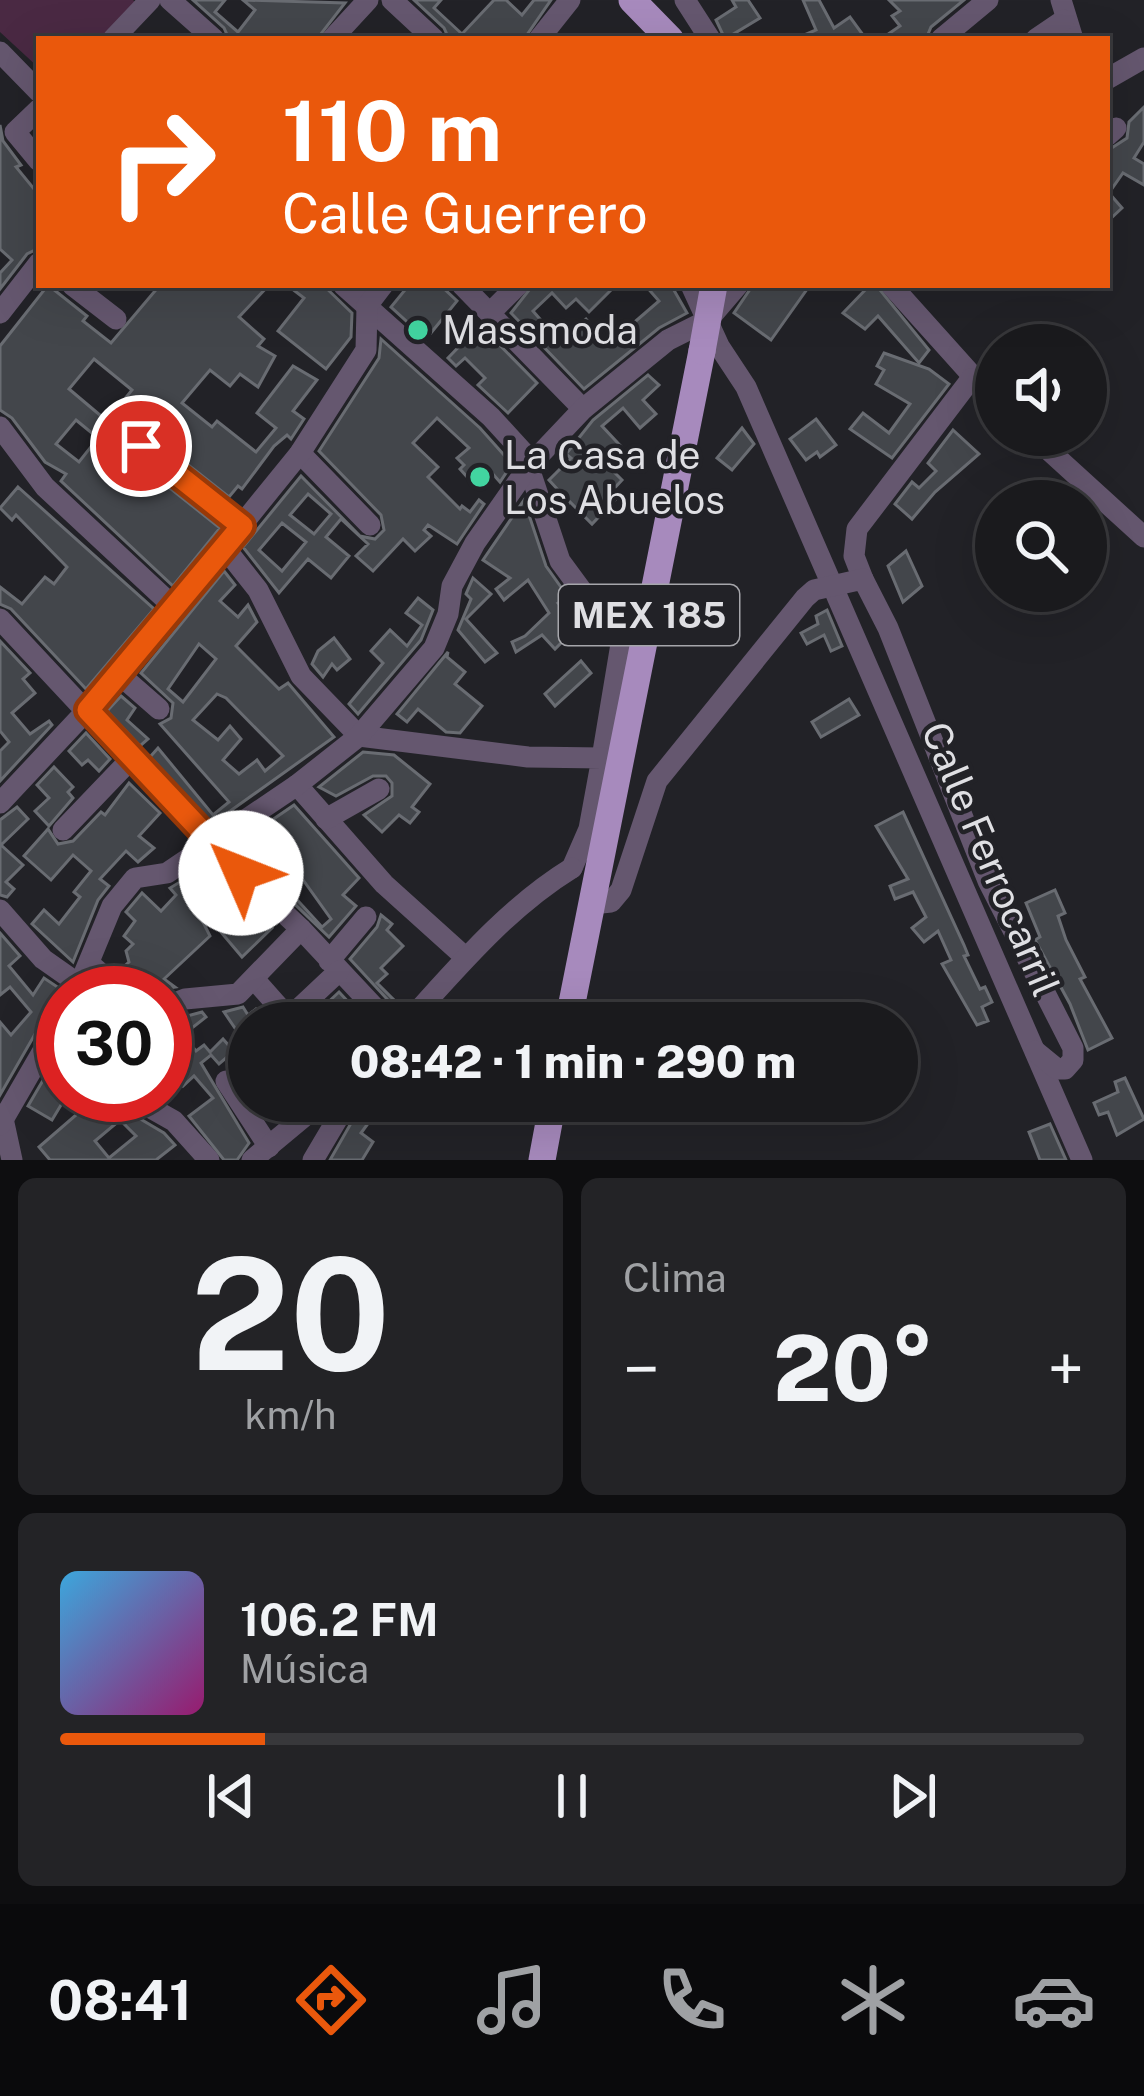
<!DOCTYPE html>
<html lang="es">
<meta charset="utf-8">
<style>
:root{--surface:#1a1a1d;--page:#232326;--text:#f1f3f6;--muted:#9fa1a4;--line:#38383b;--accent:#ea580c}
body{margin:0;font-family:"Public Sans",sans-serif;background:var(--page);color:var(--text);height:100vh;display:flex;flex-direction:column;font-size:45px;white-space:nowrap}
*{box-sizing:border-box;margin:0}
p{font-size:39px;color:var(--muted)}
.icon{flex:none;width:66px;height:66px;fill:none;stroke:currentColor;stroke-width:2;stroke-linecap:round;stroke-linejoin:round}
.map{position:relative;height:1160px;overflow:hidden}
.sheet{display:flex;flex-direction:column;gap:18px;padding:18px;background:#0e0e10;flex:1}
.sheet>*{flex:none}
.hud{position:absolute;left:36px;top:36px;width:1074px;height:252px;border-radius:0px;box-shadow:0 12px 48px #0002,0 0 0 3px var(--line);background:#ea580c;color:#fff;overflow:hidden}
.tools{position:absolute;left:975px;top:324px;display:grid;gap:24px}
.tools a{display:grid;place-items:center;width:132px;height:132px;border-radius:50%;background:var(--surface);box-shadow:0 12px 48px #0002,0 0 0 3px var(--line);font-size:60px}
.speed{position:absolute;left:36px;top:966px;display:flex;gap:24px;font-size:60px;font-weight:700;text-align:center}
.speed>*{display:grid;place-content:center;width:156px;height:156px;border-radius:50%;background:var(--surface);box-shadow:0 12px 48px #0002,0 0 0 3px var(--line);line-height:1}
.speed .limit{border:18px solid #d22;background:#fff;color:#111}
.pin{position:absolute;display:grid;place-items:center;width:102px;height:102px;color:#fff;margin:-51px;border:6px solid #fff;border-radius:50%;box-shadow:0 3px 12px #0007}
.me{position:absolute;width:132px;margin:-66px;rotate:314deg;stroke-linejoin:round;filter:drop-shadow(0 0 9px #0008)}
.turn{display:flex;align-items:center;gap:42px;height:252px;padding:0 48px;font-size:54px}
.turn .icon{width:156px;height:156px;stroke-width:2.5}
.turn b{display:block;font-size:84px;line-height:102px}
.big{font-size:90px;font-weight:800;line-height:1.1}
.sheet .tile{flex:1;display:flex;flex-direction:column;justify-content:center;gap:18px;min-width:0;padding:0 42px;border-radius:18px;background:var(--page)}
.sheet .dial{align-items:center;gap:0}
.dial b{font-size:156px;line-height:1}
.song{display:flex;align-items:center;gap:36px}
.cover{width:144px;height:144px;border-radius:18px;background:linear-gradient(135deg,hsl(200 70% 55%),hsl(320 70% 35%))}
.played{height:12px;border-radius:6px;background:linear-gradient(90deg,var(--accent) 20%,var(--line) 20%)}
.keys{display:flex;justify-content:space-around;direction:ltr}
.heat{display:flex;justify-content:space-between;align-items:center;font-size:66px;direction:ltr}
.sheet .tiles{flex:1;display:grid;gap:18px;grid-template-columns:1fr 1fr}
.tile:last-child{grid-column:span 2}
.trip{position:absolute;left:228px;top:1002px;width:690px;height:120px;border-radius:60px;background:var(--surface);box-shadow:0 12px 48px #0002,0 0 0 3px var(--line);font-weight:800;line-height:120px;text-align:center}
.dock{display:flex;height:192px;justify-content:space-around;align-items:center;background:#0a0a0c;color:var(--muted)}
.dock .icon{width:84px;height:84px}
.dock .selected{color:var(--accent)}
.dock b{font-size:54px;color:var(--text)}
.map>svg:first-child{display:block}
.green{fill:#4a2943}
.building{fill:#43464b;stroke:#696c72;stroke-width:3;fill-rule:evenodd}
.lines{fill:none;stroke-linecap:round;stroke-linejoin:round}
.minor{stroke:#65576f;stroke-width:21}
.major{stroke:#a78abd;stroke-width:27}
.major-bridge{stroke:#a78abd;stroke-width:27}
.route-casing{stroke:#983908;stroke-width:30}
.route{stroke:#ea580c;stroke-width:21}
.poi-dot{fill:#42d4a0;stroke:#222227;stroke-width:4.5}
.labels{text-anchor:middle;stroke-width:9;stroke-linejoin:round;paint-order:stroke}
.shield{fill:#222227;stroke:#a6a6ab;stroke-width:3}
.shield-label{font-size:36px;font-weight:bold;fill:#dfdfe3}
.poi-label{font-size:39px;fill:#dfdfe3;stroke:#222227;text-anchor:start}
.street-label{font-size:39px;fill:#dfdfe3;stroke:#222227}
</style>
<div class="map">
<svg width="1144" height="1160" viewBox="0 0 1144 1160">
<rect width="100%" height="100%" fill="#222227"/>
<!-- green -->
<path class="green" d="M0 0H133L135 2 99 39H39V68L0 32Z"/>
<!-- building -->
<g class="building">
<path d="M193 0H225L215 12 238 32 255 10 243 0 345 3 317 39H229L224 28Z"/>
<path d="M414 0H441L434 8 462 34 494 0H506L522 15 534 0H551L524 39H449L444 28Z"/>
<path d="M732 0H748L760 18 725 39 716 20 736 7Z"/>
<path d="M803 0H819L834 28 850 17 866 39H795L816 30Z"/>
<path d="M889 0H964L931 27 926 39H881L900 26 892 16 900 11Z"/>
<path d="M1144 107V142L1134 158 1144 164V185L1123 173 1109 193 1122 208 1107 222V151L1127 138 1129 122Z"/>
<path d="M0 125 3 141 21 165 16 167 39 195V248L27 254 0 289V273L12 260 0 249Z"/>
<path d="M48 285 87 316 83 321 111 343 160 285H269L239 317 264 339 258 346 275 356 258 387 240 374 230 386 210 370 182 403 212 427 217 421 256 452 276 428 257 413 293 366 317 380 293 411 304 419 291 439 287 435 274 446 242 489 238 486 229 497 149 434 137 432 129 438 127 450 132 458 220 528 173 586 61 481 66 474 45 462 12 418 0 410V346ZM94 359 132 390 107 421 69 389ZM76 420 98 438 79 462 56 444Z"/>
<path d="M287 285H323L352 313 351 337 326 369 278 331 304 298Z"/>
<path d="M409 285H440L457 301 426 339 391 307Z"/>
<path d="M533 285H604L610 291 589 312 576 299 566 308 552 293 533 311 559 341 586 319 608 345 659 301 645 285H671L687 313 659 328 584 389 511 313Z"/>
<path d="M753 285H810L771 340 734 313Z"/>
<path d="M870 285H876L929 350 919 363 878 316 865 329 843 313Z"/>
<path d="M480 325 537 383 508 413 478 385 485 378 465 358 456 366 448 358Z"/>
<path d="M381 339 480 428 512 464 500 482 492 473 476 487 460 469 464 465 457 458 469 448 437 418 413 443 438 467 428 477 460 509 462 506 470 512 479 500 484 504 457 544 428 525 424 530 431 536 415 551 403 539 373 571 356 556 368 544 341 519 326 537 349 556 331 578 308 559 279 593 243 547 301 476 360 536 375 539 384 530 381 515 319 451 379 358ZM308 494 331 514 314 534 290 515ZM282 523 306 542 282 571 259 550Z"/>
<path d="M884 353 929 369 949 384 892 458 850 429 863 413 889 433 910 404 876 384 884 370 877 366Z"/>
<path d="M648 375 659 385 643 400 656 414 640 428 623 408 602 426 630 456 615 473 622 480 609 494 615 500 592 524 570 502 561 512 555 499 560 492 549 480 571 458 566 454 593 420Z"/>
<path d="M816 419 836 445 820 457 817 452 806 460 790 439Z"/>
<path d="M742 428 754 444 732 470 717 458Z"/>
<path d="M953 430 979 454 935 492 912 519 895 504 912 482 919 488 936 471 928 463Z"/>
<path d="M18 487 154 609 86 689 11 609 0 604V587L22 604 45 577 54 584 67 567 16 515 12 520 0 508Z"/>
<path d="M524 500 546 566 568 597 558 603 579 625 555 649 542 635 516 652 512 642 525 636 549 613 528 580 504 600 496 589 510 578 483 560Z"/>
<path d="M906 551 922 586 903 602 888 566Z"/>
<path d="M224 571 235 585 220 601 238 617 248 605 257 622 236 646 279 689 288 683 334 737 212 824 150 757 158 748 213 815 229 802 160 724 171 718 173 703 141 673ZM199 644 216 659 183 702 168 689ZM217 694 226 698 283 756 265 771 257 760 239 774 223 760 241 739 230 726 218 740 193 720Z"/>
<path d="M473 578 491 594 466 619 497 653 485 662 458 630 471 599 466 594Z"/>
<path d="M418 598 433 610 421 640 358 714 349 704 383 663 371 651 390 630 407 646 422 625 406 613Z"/>
<path d="M827 610 842 646 831 651 824 635 807 644 801 633 818 624 816 616Z"/>
<path d="M334 638 350 659 337 670 332 664 323 677 312 664 318 651Z"/>
<path d="M0 641 30 673 23 679 35 693 12 713 30 734 49 721 52 725 0 781V751L9 742 0 731Z"/>
<path d="M448 652 447 657 465 672 455 684 482 706 460 733 446 732 418 709 407 722 397 714Z"/>
<path d="M581 661 591 673 555 706 545 694Z"/>
<path d="M121 696 135 708 127 720 148 739 140 746 107 711Z"/>
<path d="M849 699 859 715 821 737 812 722Z"/>
<path d="M86 733 110 759 99 771 88 760 82 765 69 751Z"/>
<path d="M363 752 394 755 430 784 412 807 419 812 410 823 399 815 382 832 364 815 392 796V783L386 776H373L336 796 319 787Z"/>
<path d="M54 767 73 787 68 792 73 798 49 826 35 811 49 798 37 785Z"/>
<path d="M129 783 160 813 139 836 154 848 138 862 126 851 100 879 109 886 98 900 73 962 32 924 44 910 59 924 80 897 74 892 91 871 73 855 51 880 24 856 48 829 58 844 73 841 101 812 105 815Z"/>
<path d="M294 805 359 878 343 895 356 906 329 937 234 846ZM278 837 297 858 291 863 331 919 322 927 256 855Z"/>
<path d="M17 807 28 819 1 845 23 865 6 882 14 889 7 897 0 895V820Z"/>
<path d="M903 812 964 945 968 955 964 956 980 989 985 987 992 1002 982 1007 988 1021 977 1025 942 964 951 960 938 931 924 942 912 928 926 917 913 892 895 899 890 886 908 879 876 826Z"/>
<path d="M210 864 272 928 242 957 199 906 196 908 210 936 164 979 175 987 138 993 120 970 129 962 126 951 133 944 124 936 135 921 126 912 142 893 161 911 176 895 170 888Z"/>
<path d="M1055 890 1065 913 1058 916 1066 940 1085 977 1080 979 1112 1038 1088 1050 1070 1004 1035 940 1040 937 1026 903Z"/>
<path d="M381 915 392 924 387 930 403 946 381 968 387 974 377 983 401 1007 398 1011 350 959 377 927Z"/>
<path d="M0 933 20 956 9 966 33 995 44 978 62 990 63 999 50 1008 0 1095V1022L11 1035 31 1012 10 987 0 995Z"/>
<path d="M339 992 368 1023H308V1021Z"/>
<path d="M243 1007 248 1015 256 1009 273 1023H249V1069L233 1052 219 1064 211 1055 201 1063 249 1143 237 1160H224L189 1116 213 1098 194 1076 183 1086 165 1065V1022L202 1012 206 1017 183 1035 196 1051 204 1045 210 1052 223 1039 231 1048 243 1040 224 1012Z"/>
<path d="M63 1046V1095H67L52 1120 28 1106Z"/>
<path d="M1125 1078 1144 1119 1117 1135 1108 1112 1099 1115 1094 1103 1118 1092 1115 1082Z"/>
<path d="M99 1095 113 1096 120 1107 164 1133 175 1145 156 1160H50L39 1147ZM120 1120 136 1136 109 1158 95 1141Z"/>
<path d="M362 1104 375 1114 361 1133 373 1142 362 1160H330Z"/>
<path d="M1050 1124 1066 1160H1040L1029 1132Z"/>
</g>
<g class="lines">
<!-- minor -->
<g class="minor">
<path d="M170 0 214 39"/>
<path d="M392 0 434 39"/>
<path d="M685 0 710 39"/>
<path d="M1061 0 1073 39"/>
<path d="M113 39 150 0"/>
<path d="M332 39 368 0"/>
<path d="M539 39 570 0"/>
<path d="M941 39 988 0"/>
<path d="M1036 39 1064 20"/>
<path d="M0 52 39 92"/>
<path d="M1107 79 1144 58"/>
<path d="M39 109 15 132 39 161"/>
<path d="M1107 136 1116 128"/>
<path d="M72 285 116 319"/>
<path d="M343 285 491 417 524 453 560 561 621 644 602 758"/>
<path d="M462 285 583 409"/>
<path d="M691 285 719 346 746 387 1082 1160"/>
<path d="M891 285 996 402"/>
<path d="M0 313 39 263"/>
<path d="M490 313 518 285"/>
<path d="M0 427 45 487 175 608"/>
<path d="M1032 435 1144 537"/>
<path d="M141 446 242 526"/>
<path d="M300 453 370 525"/>
<path d="M224 547 258 590 301 676 359 736 528 757 602 758 589 829 572 868"/>
<path d="M863 579 854 556 857 529 971 379"/>
<path d="M0 619 211 845 301 929 389 1023"/>
<path d="M120 675 159 709"/>
<path d="M297 785 384 884 465 957"/>
<path d="M0 803 120 675 300 453 366 350 367 306 383 285"/>
<path d="M326 819 379 789"/>
<path d="M63 830 131 759"/>
<path d="M592 904 611 902 621 890 657 781 805 598 814 590 863 579 888 628 988 881 1073 1048V1060L1065 1069H1057L1035 1051"/>
<path d="M0 910 43 959 80 985"/>
<path d="M329 961 366 917"/>
<path d="M91 965 123 993"/>
<path d="M254 979 293 1023"/>
<path d="M76 993 112 906 135 878 167 873 297 785 359 736 434 648 448 614 452 586 475 543 529 466 583 409 668 340 708 320 738 285"/>
<path d="M165 1007 185 999 238 994 301 929"/>
<path d="M289 1018 339 971"/>
<path d="M407 1023C458 967 507 908 572 868"/>
<path d="M226 1081 269 1147"/>
<path d="M128 1095 174 1121 209 1160"/>
<path d="M2 1114 12 1160"/>
<path d="M0 1125 63 1016"/>
<path d="M252 1160 323 1101"/>
<path d="M313 1160 348 1101"/>
</g>
<!-- major -->
<g class="major">
<path d="M632 0 670 39"/>
<path d="M568 1023 702 351"/>
<path d="M542 1160 553 1101"/>
</g>
<!-- major-bridge -->
<path class="major-bridge" d="M702 351 714 285"/>
</g>
<g class="lines">
<!-- route casing -->
<g class="route-casing">
<path id="route" d="M141 446 242 526 88 710 241 873"/>
</g>
<!-- route -->
<use href="#route" class="route"/>
</g>
<!-- markers -->
<g class="poi-dot">
<circle cx="418" cy="330" r="12"/>
<circle cx="480" cy="477" r="12"/>
</g>
<g class="labels">
<!-- shield labels -->
<rect class="shield" x="559" y="585" width="180" height="60" rx="9"/>
<g class="shield-label">
<text x="649" y="628">MEX 185</text>
</g>
<!-- poi labels -->
<g class="poi-label">
<text x="442" y="344">Massmoda</text>
<text x="504" y="469">La Casa de<tspan x="504" dy="45">Los Abuelos</tspan></text>
</g>
<!-- street labels -->
<g class="street-label">
<text transform="translate(991 859) rotate(67)" y="14">Calle Ferrocarril</text>
</g>
</g>
</svg>
<div class="tools">
<a><svg class="icon" aria-label="sound" viewBox="0 0 24 24"><path d="M4 9h4l5-4v14l-5-4H4zM17 9q2 3 0 6"/></svg></a>
<a><svg class="icon" aria-label="search" viewBox="0 0 24 24"><circle cx="10" cy="10" r="6"/><path d="M15 15l6 6"/></svg></a>
</div>
<div class="speed"><div class="limit">30</div></div>
<div class="pin" style="left:141px;top:446px;background:#d93025"><svg class="icon" aria-label="arrive" viewBox="0 0 24 24"><path d="M6 21V4h12l-3 4 3 4H6"/></svg></div>
<svg class="me" style="left:241px;top:873px" viewBox="-20 -20 40 40"><circle r="19" fill="#fff"/><path d="M0-13L10 11 0 6-10 11z" fill="#ea580c"/></svg>
<div class="trip">08:42 · 1 min · 290 m</div>
<div class="hud">
<div class="turn"><svg class="icon" aria-label="right" viewBox="0 0 24 24"><path d="M7 20v-9h11M14 6l5 5-5 5"/></svg><div><b>110 m</b>Calle Guerrero</div></div>
</div>
</div>
<section class="sheet">
<div class="tiles">
<div class="tile dial"><b>20</b><p>km/h</p></div>
<div class="tile"><p>Clima</p>
<div class="heat"><a>−</a><b class="big">20°</b><a>+</a></div>
</div>
<div class="tile">
<div class="song"><i class="cover"></i><div><b>106.2 FM</b><p>Música</p></div></div>
<div class="played"></div>
<div class="keys"><svg class="icon" aria-label="previous" viewBox="0 0 24 24"><path d="M18 5L8 12l10 7zM5 5v14"/></svg><svg class="icon" aria-label="pause" viewBox="0 0 24 24"><path d="M8 5v14M16 5v14"/></svg><svg class="icon" aria-label="next" viewBox="0 0 24 24"><path d="M6 5l10 7-10 7zM19 5v14"/></svg></div>
</div>
</div>
</section>
<nav class="dock">
<b>08:41</b>
<svg class="icon selected" aria-label="directions" viewBox="0 0 24 24"><path d="M12 3l9 9-9 9-9-9zM9 14v-3h6M13 9l2 2-2 2"/></svg>
<svg class="icon" aria-label="music" viewBox="0 0 24 24"><path d="M9 18V5l10-2v13"/><circle cx="6" cy="18" r="3"/><circle cx="16" cy="16" r="3"/></svg>
<svg class="icon" aria-label="phone" viewBox="0 0 24 24"><path d="M5 4h4l2 5-3 2q2 4 5 5l2-3 5 2v4C11 20 4 13 5 4z"/></svg>
<svg class="icon" aria-label="climate" viewBox="0 0 24 24"><path d="M12 3v18M4 7l16 10M4 17L20 7"/></svg>
<svg class="icon" aria-label="car" viewBox="0 0 24 24"><path d="M5 17H2v-5l4-1 3-4h7l3 4 3 1v5h-3M9 17h6M6 11h13"/><circle cx="7" cy="17" r="2"/><circle cx="17" cy="17" r="2"/></svg>
</nav>
